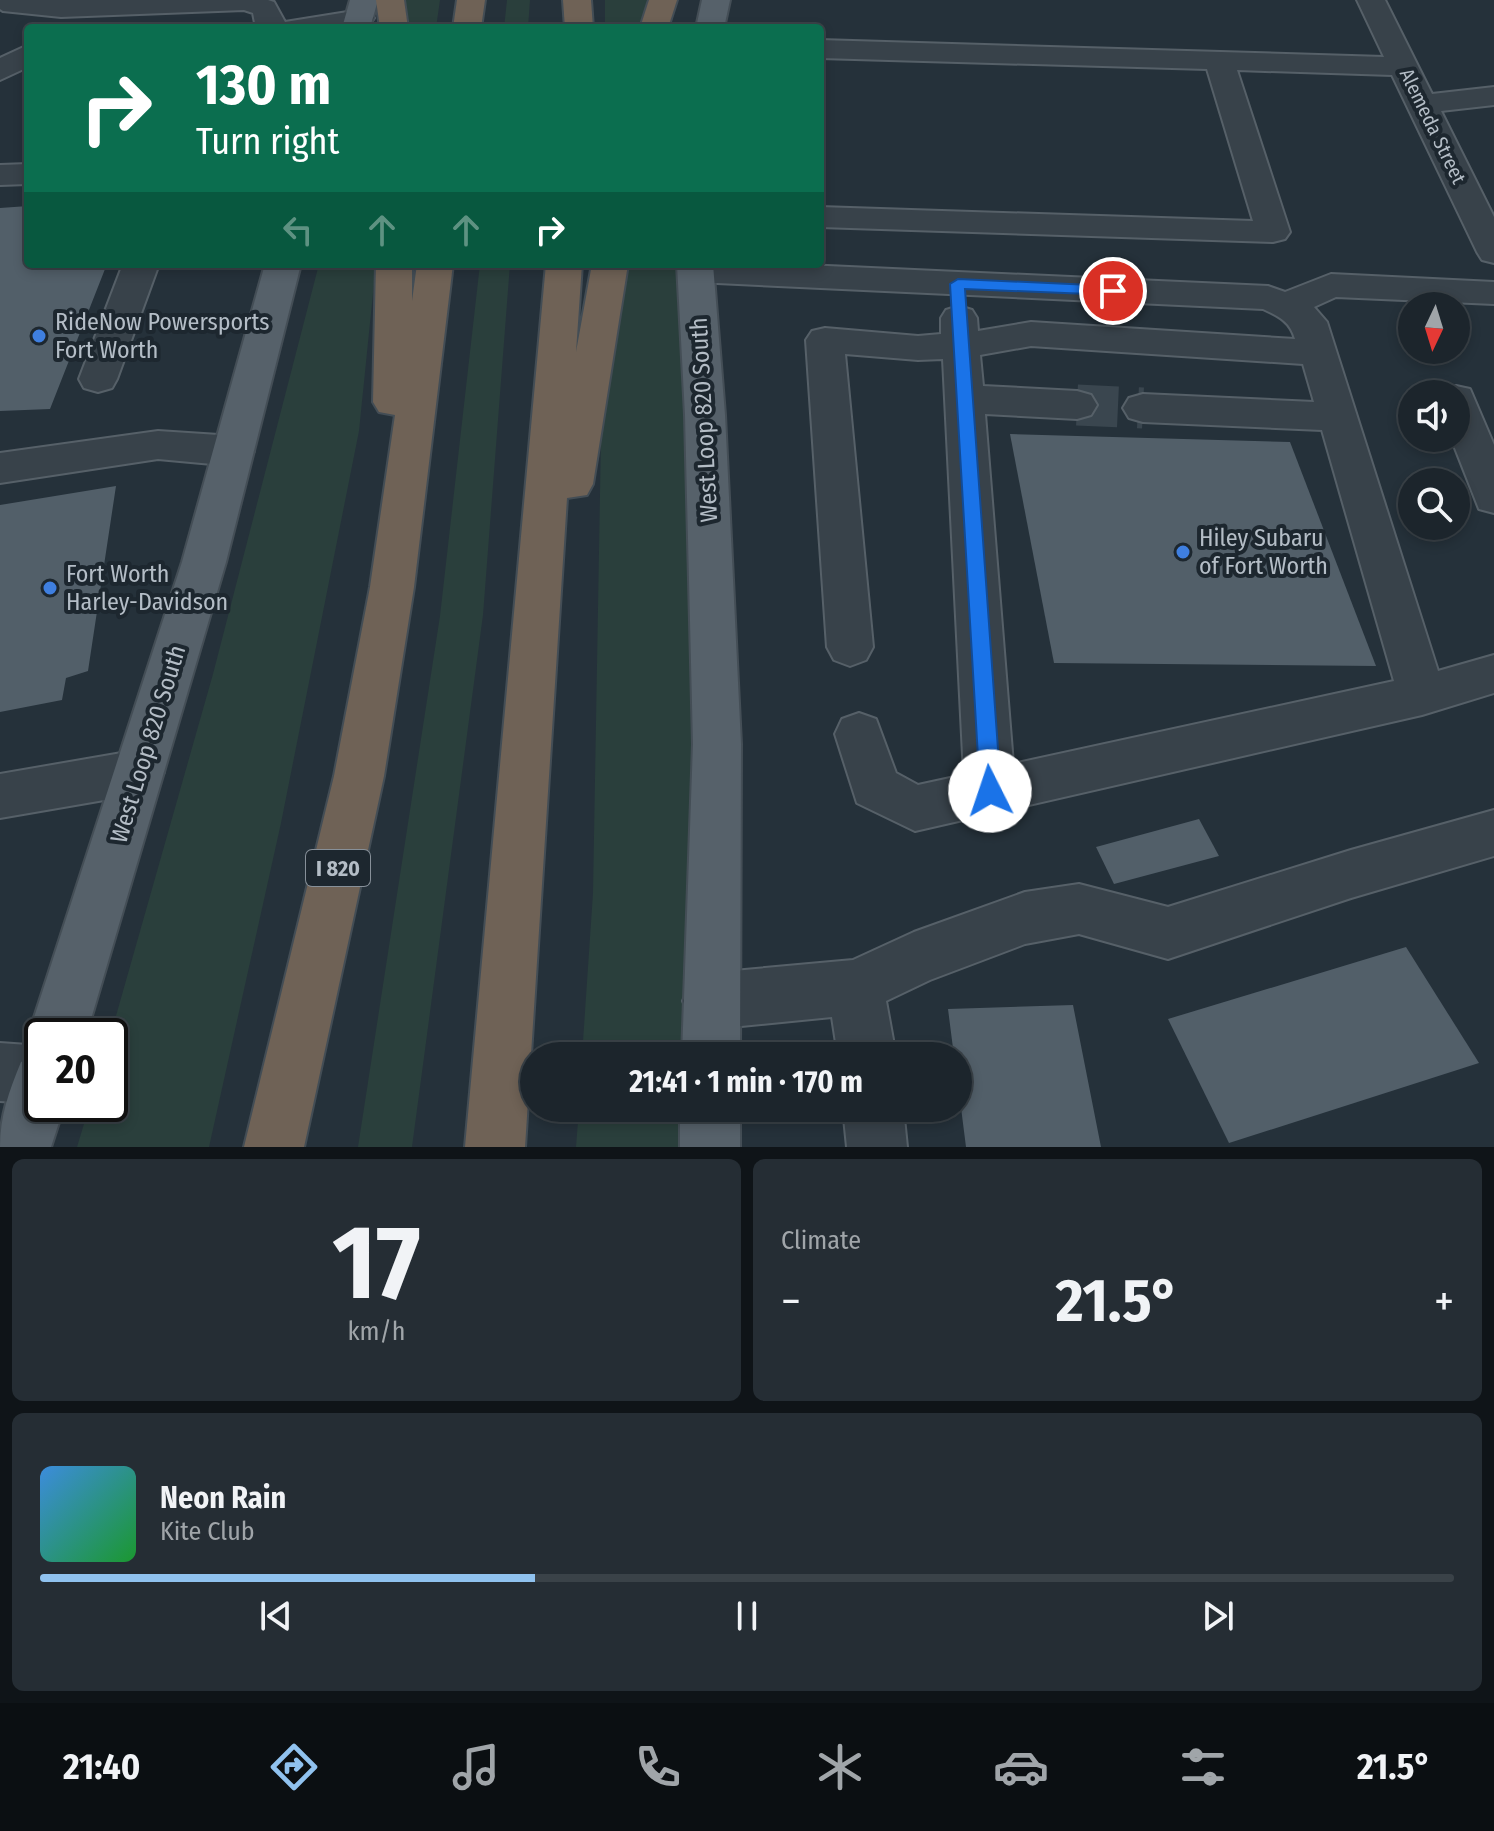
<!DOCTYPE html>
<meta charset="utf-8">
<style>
:root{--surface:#1c252c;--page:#252d34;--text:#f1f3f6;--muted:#a0a5a9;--line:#3a4248;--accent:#90c2ef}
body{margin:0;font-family:"Fira Sans Condensed",sans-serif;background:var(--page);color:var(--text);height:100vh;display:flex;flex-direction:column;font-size:30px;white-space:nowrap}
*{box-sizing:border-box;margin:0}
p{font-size:26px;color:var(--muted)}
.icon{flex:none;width:44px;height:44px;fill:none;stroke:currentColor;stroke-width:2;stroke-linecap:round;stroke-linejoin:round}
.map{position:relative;height:1147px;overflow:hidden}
.panel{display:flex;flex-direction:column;gap:12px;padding:12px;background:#0f1418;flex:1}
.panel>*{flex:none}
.top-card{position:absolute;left:24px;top:24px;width:800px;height:244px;border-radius:8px;box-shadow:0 4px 12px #0003,0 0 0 2px var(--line);background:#0b6e4f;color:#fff;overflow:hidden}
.needle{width:52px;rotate:184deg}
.fabs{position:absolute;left:1398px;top:292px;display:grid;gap:16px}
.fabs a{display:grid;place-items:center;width:72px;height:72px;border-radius:50%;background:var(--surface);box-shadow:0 4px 12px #0003,0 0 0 2px var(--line);font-size:40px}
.speed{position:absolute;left:24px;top:1018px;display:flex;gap:16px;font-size:40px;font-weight:700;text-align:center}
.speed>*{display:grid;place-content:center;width:104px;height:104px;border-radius:50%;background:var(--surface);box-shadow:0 4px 12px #0003,0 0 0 2px var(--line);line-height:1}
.speed .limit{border:4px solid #111;border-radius:12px;background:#fff;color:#111}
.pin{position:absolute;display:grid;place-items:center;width:68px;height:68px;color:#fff;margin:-34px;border:4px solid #fff;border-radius:50%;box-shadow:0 2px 8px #0007}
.me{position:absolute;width:88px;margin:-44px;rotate:356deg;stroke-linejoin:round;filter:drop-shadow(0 0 6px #0008)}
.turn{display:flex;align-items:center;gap:28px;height:168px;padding:0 40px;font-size:36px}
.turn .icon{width:104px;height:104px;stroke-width:2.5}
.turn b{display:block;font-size:56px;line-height:68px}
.lanes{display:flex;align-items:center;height:76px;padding:0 40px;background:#0003;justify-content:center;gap:40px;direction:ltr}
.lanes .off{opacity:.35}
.big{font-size:60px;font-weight:700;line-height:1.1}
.panel .card{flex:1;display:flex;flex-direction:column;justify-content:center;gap:12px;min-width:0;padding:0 28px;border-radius:12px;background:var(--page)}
.panel .dial{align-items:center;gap:0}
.dial b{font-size:104px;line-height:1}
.song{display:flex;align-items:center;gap:24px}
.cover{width:96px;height:96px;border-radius:12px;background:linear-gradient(135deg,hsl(210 70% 55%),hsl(130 70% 35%))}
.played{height:8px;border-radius:4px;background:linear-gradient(90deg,var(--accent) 35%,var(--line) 35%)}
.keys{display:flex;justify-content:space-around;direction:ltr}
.heat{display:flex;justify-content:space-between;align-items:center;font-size:44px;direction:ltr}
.panel .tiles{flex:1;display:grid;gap:12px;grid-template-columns:1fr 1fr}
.card:last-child{grid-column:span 2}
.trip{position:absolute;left:520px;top:1042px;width:452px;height:80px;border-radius:40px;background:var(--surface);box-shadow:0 4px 12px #0003,0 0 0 2px var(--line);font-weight:700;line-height:80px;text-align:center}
.dock{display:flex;height:128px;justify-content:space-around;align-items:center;background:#0b0f12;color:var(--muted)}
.dock .icon{width:56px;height:56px}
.dock .selected{color:var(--accent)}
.dock b{font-size:36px;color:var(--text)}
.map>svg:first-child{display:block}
.green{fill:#2a3f3c}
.building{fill:#525f69}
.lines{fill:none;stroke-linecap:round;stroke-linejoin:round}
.minor-tunnel{stroke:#3a464f;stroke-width:41;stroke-dasharray:41 20;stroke-linecap:butt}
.minor-casing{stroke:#566068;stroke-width:4}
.major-casing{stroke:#444e56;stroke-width:4}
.highway-casing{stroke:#434d55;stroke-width:4}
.minor{fill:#38424a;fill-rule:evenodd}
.major{fill:#56616a;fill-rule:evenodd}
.highway{fill:#6f6256;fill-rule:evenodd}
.route{fill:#1a73e8;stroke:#114b97;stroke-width:2}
.shop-dot{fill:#3f7fe0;stroke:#1d272f;stroke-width:3}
.labels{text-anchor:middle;stroke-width:8;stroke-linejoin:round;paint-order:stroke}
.far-street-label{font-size:20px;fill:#b4bdc6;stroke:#1d272f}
.shield{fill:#1d272f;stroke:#879099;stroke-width:2}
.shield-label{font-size:22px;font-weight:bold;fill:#b4bdc6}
.poi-label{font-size:24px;fill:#b4bdc6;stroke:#1d272f;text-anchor:start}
.street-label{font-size:24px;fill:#b4bdc6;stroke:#1d272f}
</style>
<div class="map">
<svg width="1494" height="1147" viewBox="0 0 1494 1147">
<rect width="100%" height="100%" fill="#25313a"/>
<!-- green -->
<g class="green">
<path d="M405 0H440L436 28H406Z"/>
<path d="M507 0H530L528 28H504Z"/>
<path d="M605 0H647L641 28H605Z"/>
<path d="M319 264H376L359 431 281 823 209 1147H77L90 1104H110V1037L213 674Z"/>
<path d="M480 264H510L483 615 412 1147H358L440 616Z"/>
<path d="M627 264H677L700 768 692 1056H582L593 893 601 437Z"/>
<path d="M579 1108H691L690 1147H576Z"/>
</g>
<!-- building -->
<g class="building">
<path d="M28 206V264H107L50 409 0 411V208Z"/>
<path d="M1010 434 1290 442 1376 666 1054 663Z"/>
<path d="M116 486 88 671 66 678 62 700 0 712V505Z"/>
<path d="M1199 819 1219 856 1114 884 1096 847Z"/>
<path d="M1406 947 1479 1063 1229 1143 1168 1019Z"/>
<path d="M1073 1005 1101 1147H966L958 1084V1056H954L948 1009Z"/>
</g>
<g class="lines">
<!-- minor-tunnel -->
<path class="minor-tunnel" d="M1077 405 1143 408"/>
<!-- minor casing -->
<g class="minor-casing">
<g id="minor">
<path d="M0 0H268L274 2 285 22 360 10 370 12 374 18 370 24 350 28H256L253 13 244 10 61 17 3 11 0 9Z"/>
<path d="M1357 0H1385L1432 94 1494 87V105L1441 111 1494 217V263L1482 260 1477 252 1392 75 1237 70 1290 232 1285 239 1273 242 820 227V207L1253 221 1207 69 820 58V40L1384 57Z"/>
<path d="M28 45V67L0 80V58Z"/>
<path d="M28 164V184L0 185V165Z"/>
<path d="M123 264H159L117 379 112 388 98 392 84 388 79 379Z"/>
<path d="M683 264H784L1268 286 1285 292 1331 274 1494 282V304L1336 297 1314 307 1327 322 1438 671 1494 655V693L1422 715 915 831 857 803 835 734 842 719 859 713 876 719 896 773 918 785 964 775 943 359 918 360 845 354 873 647 866 660 850 666 834 660 827 647 806 340 812 331 825 328 918 336 941 334V318L946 310 959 306 972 310 977 318 978 331 1031 322 1295 339C1290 321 1278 316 1263 309L696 282 683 279 678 271ZM1031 346 1303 364 1314 402 1143 394 1129 398 1123 408 1129 418 1143 422 1322 430 1394 681 1013 764 985 414 1077 419 1091 415 1097 405 1091 395 1077 391 983 386 980 355Z"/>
<path d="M1456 386 1470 389 1494 445V513L1479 509 1451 438H1456V394H1439L1442 389Z"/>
<path d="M158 431 234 436 248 441 254 451 248 461 234 466 158 459 0 483V453Z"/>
<path d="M139 750 157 757 164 772 157 787 139 794 0 818V774Z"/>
<path d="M1494 810V856L1351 898 1168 959 1079 934 1025 944 930 980 886 1001 896 1056H838L832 1017 711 1029 691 1021 683 1001 691 981 711 973 853 960 914 932 1025 892 1079 884 1168 907 1351 850Z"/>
<path d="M0 1043 42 1046V1104L0 1101Z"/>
<path d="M843 1108H903L907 1147H847Z"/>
</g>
</g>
<!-- major casing -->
<g class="major-casing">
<g id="major">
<path d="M350 0H378L370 28H342Z"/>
<path d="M702 0H730L724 28H696Z"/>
<path d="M265 264H301L226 562 86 1036H42V1104H65L51 1147H0C0 1116 9 1091 21 1062L37 1056 28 1036 182 562Z"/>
<path d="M677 264H713L725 415 741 744 740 1056H682L693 744 685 415Z"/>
<rect x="680" y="1108" width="60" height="39"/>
</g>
</g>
<!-- highway casing -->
<g class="highway-casing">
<g id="highway">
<path d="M376 0H404L408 28H380Z"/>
<path d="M457 0H485L481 28H453Z"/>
<path d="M563 0H591L593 28H565Z"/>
<path d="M649 0H677L668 28H640Z"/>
<path d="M376 264H412V301L417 264H453L414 587 384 776 304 1147H244L334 776 370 587 395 415 379 412 373 402Z"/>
<path d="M546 264H582L576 352 592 264H628L593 484 587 495 567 498 525 1147H465Z"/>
</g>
</g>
<!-- minor -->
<use href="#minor" class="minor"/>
<!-- major -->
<use href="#major" class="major"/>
<!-- highway -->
<use href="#highway" class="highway"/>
</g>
<!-- route -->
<path class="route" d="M958 279 1113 286 1120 291 1113 295 965 289 1001 791 998 797 990 800 983 797 980 791 950 284Z"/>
<!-- markers -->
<g class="shop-dot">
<circle cx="39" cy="336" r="8"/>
<circle cx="1183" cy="552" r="8"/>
<circle cx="50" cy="588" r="8"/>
</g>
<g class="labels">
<!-- far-street labels -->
<g class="far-street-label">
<text transform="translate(1433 126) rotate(64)" y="7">Alemeda Street</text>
</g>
<!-- shield labels -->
<rect class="shield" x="306" y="850" width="64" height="36" rx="6"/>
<g class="shield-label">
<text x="338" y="876">I 820</text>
</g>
<!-- poi labels -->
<g class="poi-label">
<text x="55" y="330">RideNow Powersports<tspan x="55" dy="28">Fort Worth</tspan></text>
<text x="1199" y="546">Hiley Subaru<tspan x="1199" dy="28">of Fort Worth</tspan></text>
<text x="66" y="582">Fort Worth<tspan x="66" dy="28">Harley-Davidson</tspan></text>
</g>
<!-- street labels -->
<g class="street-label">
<text transform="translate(704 420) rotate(-93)" y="8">West Loop 820 South</text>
<text transform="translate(148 744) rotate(-73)" y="8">West Loop 820 South</text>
</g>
</g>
</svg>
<div class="fabs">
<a><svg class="needle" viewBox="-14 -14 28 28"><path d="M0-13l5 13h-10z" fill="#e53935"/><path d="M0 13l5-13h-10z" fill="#a0a5a9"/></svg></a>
<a><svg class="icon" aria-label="sound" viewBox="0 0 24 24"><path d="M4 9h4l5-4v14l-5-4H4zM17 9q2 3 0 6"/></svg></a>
<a><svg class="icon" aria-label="search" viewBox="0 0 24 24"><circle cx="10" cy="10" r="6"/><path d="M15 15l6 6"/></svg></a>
</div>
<div class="speed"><div class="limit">20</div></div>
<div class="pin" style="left:1113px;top:291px;background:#d93025"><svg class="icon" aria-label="arrive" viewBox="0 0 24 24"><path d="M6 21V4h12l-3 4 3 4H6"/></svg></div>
<svg class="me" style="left:990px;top:791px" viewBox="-20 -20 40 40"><circle r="19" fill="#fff"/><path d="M0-13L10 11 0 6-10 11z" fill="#1a73e8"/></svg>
<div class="trip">21:41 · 1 min · 170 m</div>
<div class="top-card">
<div class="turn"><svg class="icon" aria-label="right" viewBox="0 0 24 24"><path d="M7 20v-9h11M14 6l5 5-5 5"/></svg><div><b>130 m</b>Turn right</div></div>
<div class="lanes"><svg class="icon off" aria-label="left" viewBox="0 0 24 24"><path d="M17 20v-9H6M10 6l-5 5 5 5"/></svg><svg class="icon off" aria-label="ahead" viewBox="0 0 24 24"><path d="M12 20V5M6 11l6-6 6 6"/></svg><svg class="icon off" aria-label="ahead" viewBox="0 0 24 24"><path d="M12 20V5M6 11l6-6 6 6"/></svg><svg class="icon" aria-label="right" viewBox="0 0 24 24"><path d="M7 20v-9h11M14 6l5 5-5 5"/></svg></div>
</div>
</div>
<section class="panel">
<div class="tiles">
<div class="card dial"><b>17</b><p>km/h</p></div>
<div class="card"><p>Climate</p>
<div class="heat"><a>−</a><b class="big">21.5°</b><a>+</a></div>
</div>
<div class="card">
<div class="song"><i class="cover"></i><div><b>Neon Rain</b><p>Kite Club</p></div></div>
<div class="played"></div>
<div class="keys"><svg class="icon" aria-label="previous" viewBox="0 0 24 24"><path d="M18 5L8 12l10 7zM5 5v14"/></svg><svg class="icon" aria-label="pause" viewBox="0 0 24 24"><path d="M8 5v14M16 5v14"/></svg><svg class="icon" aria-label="next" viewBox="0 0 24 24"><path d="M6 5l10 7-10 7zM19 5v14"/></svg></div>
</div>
</div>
</section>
<nav class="dock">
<b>21:40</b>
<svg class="icon selected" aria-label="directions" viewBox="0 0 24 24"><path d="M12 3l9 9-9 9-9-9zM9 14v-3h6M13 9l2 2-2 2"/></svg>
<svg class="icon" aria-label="music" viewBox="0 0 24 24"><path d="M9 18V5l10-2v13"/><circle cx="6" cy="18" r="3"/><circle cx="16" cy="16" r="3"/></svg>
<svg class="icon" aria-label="phone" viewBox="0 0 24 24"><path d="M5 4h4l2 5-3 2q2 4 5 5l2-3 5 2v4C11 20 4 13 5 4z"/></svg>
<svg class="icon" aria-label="climate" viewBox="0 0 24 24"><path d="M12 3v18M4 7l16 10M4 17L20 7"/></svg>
<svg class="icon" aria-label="car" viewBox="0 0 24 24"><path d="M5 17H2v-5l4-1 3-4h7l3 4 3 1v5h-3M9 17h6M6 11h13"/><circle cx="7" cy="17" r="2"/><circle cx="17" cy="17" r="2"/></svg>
<svg class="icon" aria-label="filters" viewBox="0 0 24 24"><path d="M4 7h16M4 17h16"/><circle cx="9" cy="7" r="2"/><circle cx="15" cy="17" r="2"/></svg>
<b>21.5°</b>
</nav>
